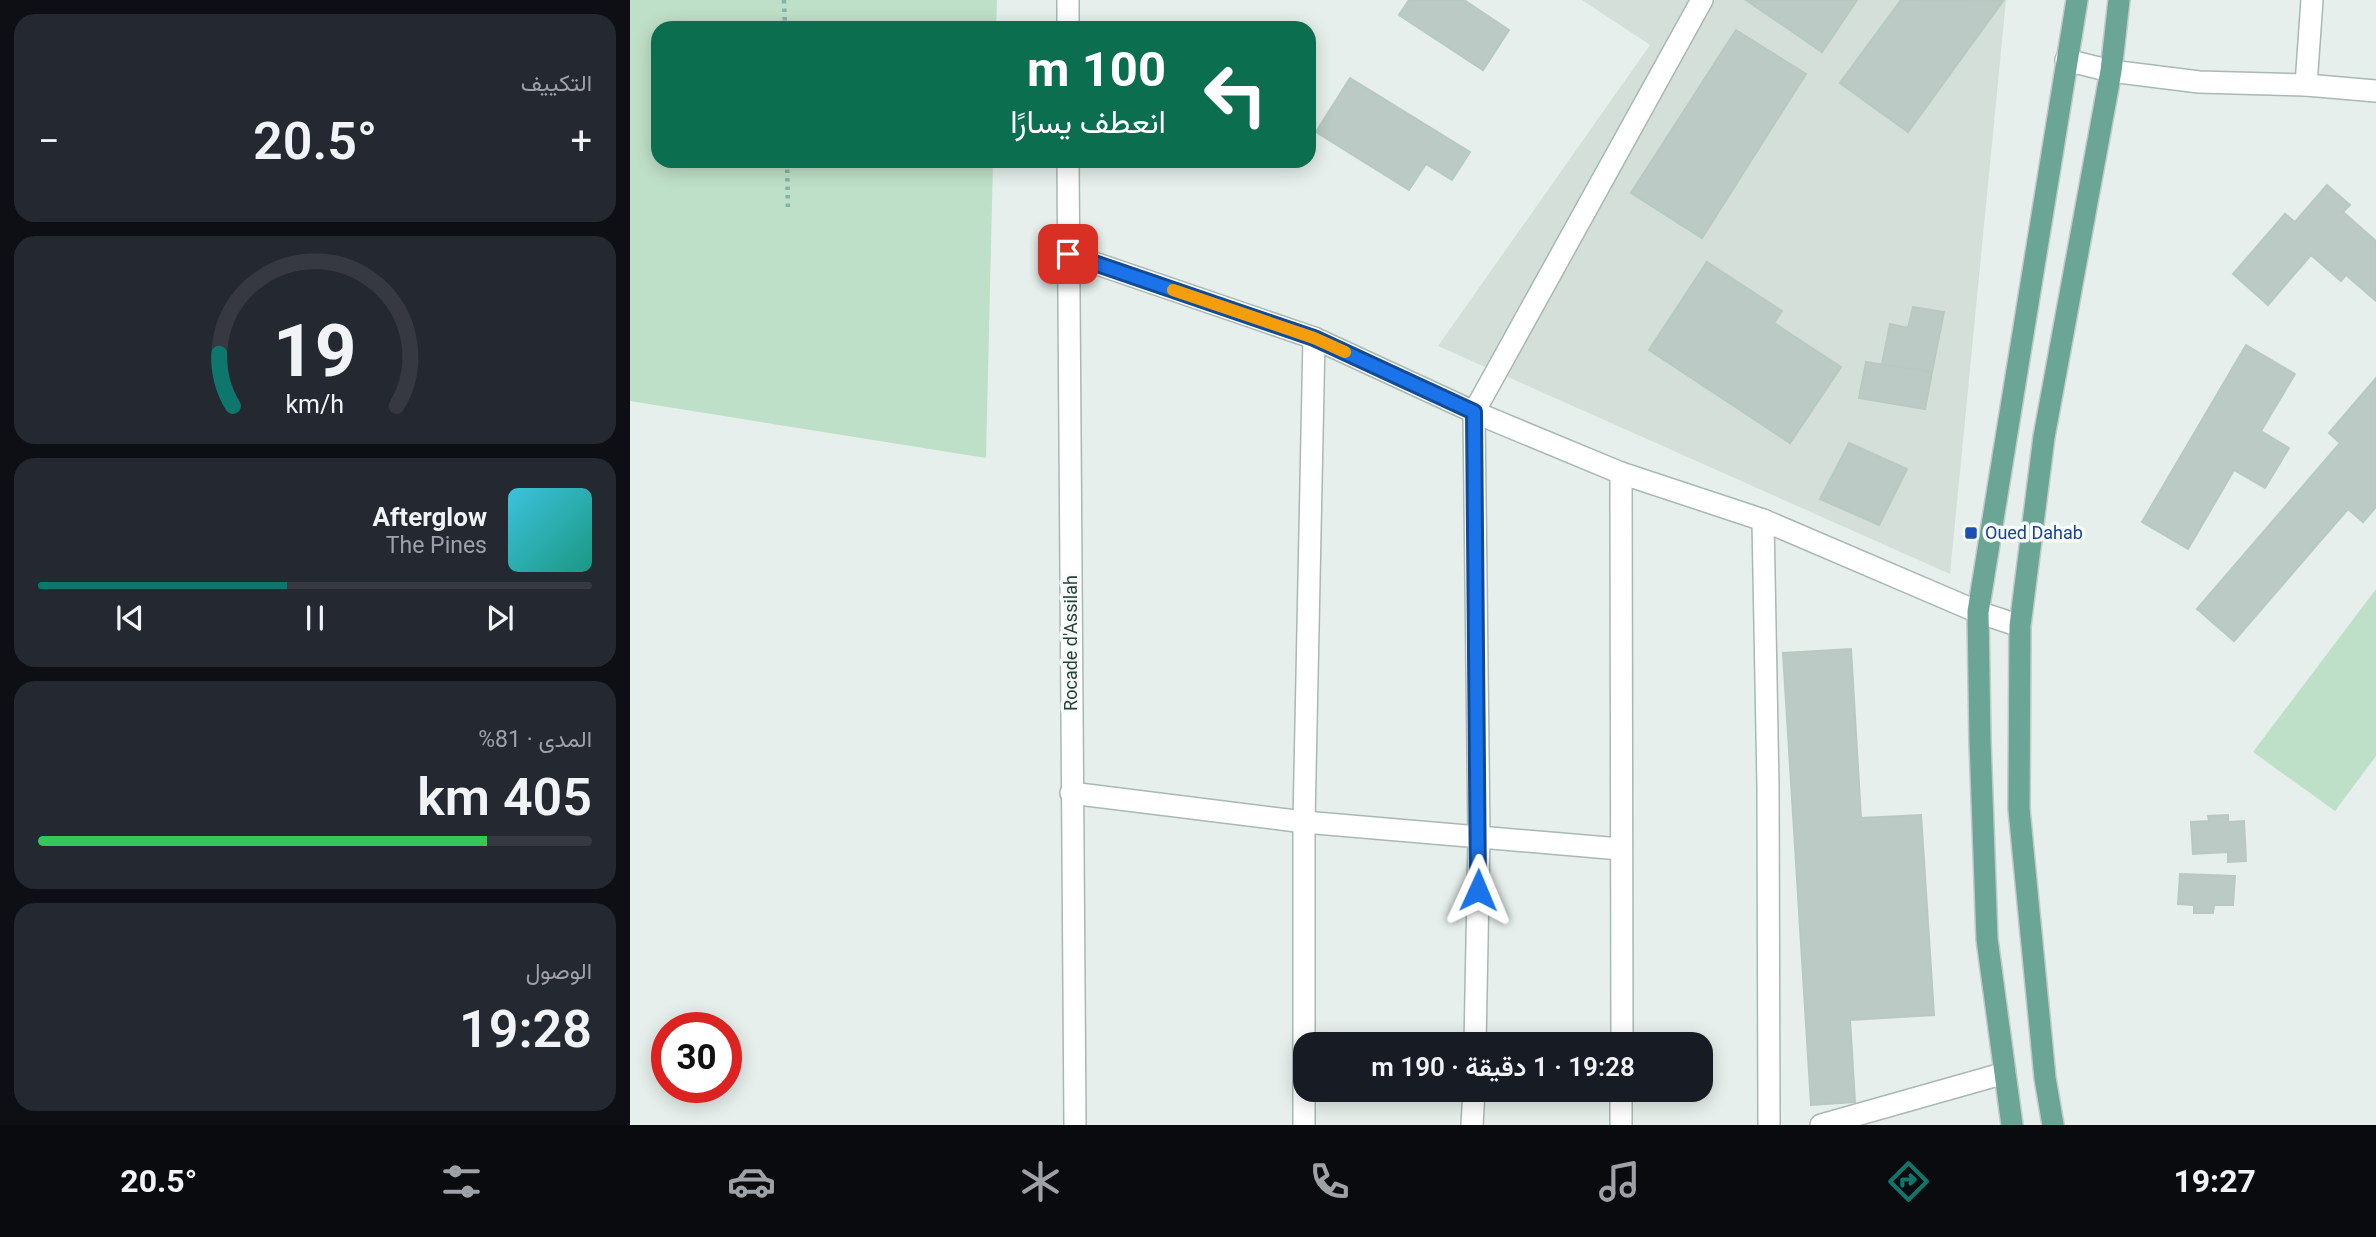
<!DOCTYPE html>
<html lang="ar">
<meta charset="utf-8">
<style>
:root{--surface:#171b24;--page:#242831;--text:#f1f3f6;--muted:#9ea1a6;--line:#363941;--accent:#0f766e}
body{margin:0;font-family:Roboto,Vazirmatn,sans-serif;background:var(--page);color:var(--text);direction:rtl;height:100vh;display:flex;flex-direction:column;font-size:26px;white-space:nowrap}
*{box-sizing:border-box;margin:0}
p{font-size:23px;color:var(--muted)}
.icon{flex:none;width:38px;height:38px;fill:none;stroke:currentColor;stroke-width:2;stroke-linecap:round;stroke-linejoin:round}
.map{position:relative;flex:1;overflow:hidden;direction:ltr}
.sheet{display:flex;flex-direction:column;gap:14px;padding:14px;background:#0d0f14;width:630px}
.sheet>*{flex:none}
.top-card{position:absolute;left:21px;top:21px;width:665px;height:147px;border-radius:21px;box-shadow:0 4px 18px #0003;direction:rtl;background:#0b6e4f;color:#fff;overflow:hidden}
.speed{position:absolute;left:21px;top:1012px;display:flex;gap:14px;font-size:35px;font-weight:700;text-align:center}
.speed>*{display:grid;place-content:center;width:91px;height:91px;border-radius:50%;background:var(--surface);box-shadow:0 4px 18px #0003;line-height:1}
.speed .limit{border:10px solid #d22;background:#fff;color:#111}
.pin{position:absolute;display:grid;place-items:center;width:60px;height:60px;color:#fff;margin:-30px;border-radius:14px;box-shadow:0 4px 10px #0006}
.me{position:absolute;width:77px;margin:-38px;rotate:1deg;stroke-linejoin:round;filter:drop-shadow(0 0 5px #0008)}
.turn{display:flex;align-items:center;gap:24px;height:147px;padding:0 35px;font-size:32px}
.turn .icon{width:91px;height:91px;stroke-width:2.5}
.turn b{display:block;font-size:49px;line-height:60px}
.big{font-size:52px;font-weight:600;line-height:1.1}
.sheet .card{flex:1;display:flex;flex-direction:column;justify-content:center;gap:10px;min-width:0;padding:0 24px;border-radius:21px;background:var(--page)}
.sheet .dial{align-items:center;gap:0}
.dial svg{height:182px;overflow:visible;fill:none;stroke:var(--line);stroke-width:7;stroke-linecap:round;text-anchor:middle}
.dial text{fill:var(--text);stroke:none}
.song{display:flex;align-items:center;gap:21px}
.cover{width:84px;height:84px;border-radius:10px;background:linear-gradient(135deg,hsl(190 70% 55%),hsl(170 70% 35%))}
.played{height:7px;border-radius:4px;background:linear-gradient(90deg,var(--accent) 45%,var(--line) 45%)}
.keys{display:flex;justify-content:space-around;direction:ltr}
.heat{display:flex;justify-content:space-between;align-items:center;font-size:38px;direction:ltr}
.charge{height:10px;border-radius:5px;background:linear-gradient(90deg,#34c759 81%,var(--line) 0)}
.trip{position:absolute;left:663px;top:1032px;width:420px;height:70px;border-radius:21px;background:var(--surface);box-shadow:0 4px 18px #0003;font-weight:600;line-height:70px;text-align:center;direction:rtl}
.menu{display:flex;height:112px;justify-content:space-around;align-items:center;background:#090b0e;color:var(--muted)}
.menu .icon{width:49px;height:49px}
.menu .selected{color:var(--accent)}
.menu b{font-size:32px;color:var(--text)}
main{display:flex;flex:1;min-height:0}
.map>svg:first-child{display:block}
.built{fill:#d4dfda}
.green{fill:#bfe0c8}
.building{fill:#bbcac4;stroke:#b8c9c2;stroke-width:2}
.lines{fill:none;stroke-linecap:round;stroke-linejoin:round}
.minor-casing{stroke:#a8b8b2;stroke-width:24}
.major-casing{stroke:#c2cac8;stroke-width:24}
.path{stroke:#86b3a5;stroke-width:4.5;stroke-dasharray:3.5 5;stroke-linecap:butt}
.minor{stroke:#fff;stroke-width:21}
.major{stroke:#6aa596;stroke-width:21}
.route-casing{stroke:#114b97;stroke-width:18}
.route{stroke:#1a73e8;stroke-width:12}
.slow{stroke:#f59e0b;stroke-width:12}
.transit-dot{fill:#1a4fb4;stroke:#f7fbf9;stroke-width:2.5}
.labels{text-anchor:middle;stroke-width:7;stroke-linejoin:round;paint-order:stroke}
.transit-label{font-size:18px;fill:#164399;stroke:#f7fbf9;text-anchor:start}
.street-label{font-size:18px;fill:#24423a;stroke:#f7fbf9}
</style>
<main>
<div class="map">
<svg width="1746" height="1125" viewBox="0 0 1746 1125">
<rect width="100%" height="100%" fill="#e6efeb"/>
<!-- built -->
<path class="built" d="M952 0H1376L1320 574 808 346 1020 45Z"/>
<!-- green -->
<g class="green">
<path d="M0 0H367L366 28H28V161H363L356 458 0 401Z"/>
<path d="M1746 589V756L1705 811 1623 752Z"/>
</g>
<!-- building -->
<g class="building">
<path d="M779 0H834L879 30 853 70 769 15Z"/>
<path d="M1116 0H1227L1192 52Z"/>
<path d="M1271 0 1373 1 1278 132 1210 83Z"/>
<path d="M1106 30 1176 74 1072 238 1001 193Z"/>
<path d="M720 78 840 152 822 180 796 164 779 190 686 132Z"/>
<path d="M1697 185 1720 205 1713 212 1746 241V301L1716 275 1711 281 1681 255 1638 305 1603 274 1655 214 1665 222Z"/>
<path d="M1077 262 1152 311 1144 323 1211 367 1160 443 1019 350Z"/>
<path d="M1283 307 1314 312 1302 372 1252 364 1260 324 1278 328Z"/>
<path d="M1616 345 1665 374 1631 431 1659 448 1635 488 1604 470 1558 549 1512 522Z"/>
<path d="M1236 362 1302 372 1295 409 1229 398Z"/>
<path d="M1746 378V507L1733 522 1718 509 1604 641 1567 609 1710 443 1699 433Z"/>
<path d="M1219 443 1277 469 1249 525 1190 499Z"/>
<path d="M1221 649 1231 818 1291 815 1304 1015 1220 1020 1225 1102 1181 1105 1153 653Z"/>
<path d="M1598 815V822L1614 821 1616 861 1598 862V852L1563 854 1561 822 1579 821 1578 816Z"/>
<path d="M1550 874 1605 876 1603 905H1584L1583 913H1564V905L1548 904Z"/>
</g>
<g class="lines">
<!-- minor casing -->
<g class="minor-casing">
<g id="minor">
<path d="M438 0V28"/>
<path d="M1436 60 1481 71 1569 82 1676 85 1746 91"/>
<path d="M1676 85 1682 0"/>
<path d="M438 161 445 1125"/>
<path d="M438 254 684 338 844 412 991 473 1133 520 1348 612 1390 626"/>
<path d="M991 473 992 1045"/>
<path d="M1133 520 1138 787 1139 1125"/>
<path d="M441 793 674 822 990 849"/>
<path d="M845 1045 849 838 844 412 1072 0"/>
<path d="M674 1125V822L684 338"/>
<path d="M842 1125 844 1090"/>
<path d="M991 1125V1090"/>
<path d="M1191 1125 1375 1073"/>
</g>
</g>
<!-- major casing -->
<g class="major-casing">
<g id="major">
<path d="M1382 1125 1357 939 1350 741 1348 612 1447 0"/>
<path d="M1423 1125 1415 1078 1389 809 1390 626 1414 437 1481 71 1489 0"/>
</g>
</g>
<!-- path -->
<g class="path">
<path d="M154 0 155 28"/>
<path d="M157 161 158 209"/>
</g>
<!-- minor -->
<use href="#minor" class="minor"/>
<!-- major -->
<use href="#major" class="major"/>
</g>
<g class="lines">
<!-- route casing -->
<g class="route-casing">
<path id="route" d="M438 254 684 338 844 412 848 890"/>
</g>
<!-- route -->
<use href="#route" class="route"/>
<!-- slow -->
<path class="slow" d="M543 290 684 338 715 352"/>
</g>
<!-- markers -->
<rect class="transit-dot" x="1334" y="526" width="14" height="14" rx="3.5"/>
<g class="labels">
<!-- transit labels -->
<g class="transit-label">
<text x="1355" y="539">Oued Dahab</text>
</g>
<!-- street labels -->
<g class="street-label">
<text transform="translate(441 643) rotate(-90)" y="6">Rocade d'Assilah</text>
</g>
</g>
</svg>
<div class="speed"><div class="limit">30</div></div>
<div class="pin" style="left:438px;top:254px;background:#d93025"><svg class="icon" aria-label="arrive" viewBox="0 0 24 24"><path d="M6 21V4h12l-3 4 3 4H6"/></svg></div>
<svg class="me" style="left:848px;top:890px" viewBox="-20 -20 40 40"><path d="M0-17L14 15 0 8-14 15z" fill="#1a73e8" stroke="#fff" stroke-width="4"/></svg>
<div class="trip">19:28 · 1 دقيقة · 190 m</div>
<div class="top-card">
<div class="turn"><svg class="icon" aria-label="left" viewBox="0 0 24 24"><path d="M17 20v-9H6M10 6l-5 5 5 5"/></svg><div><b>100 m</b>انعطف يسارًا</div></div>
</div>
</div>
<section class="sheet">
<div class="card"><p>التكييف</p>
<div class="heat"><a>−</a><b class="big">20.5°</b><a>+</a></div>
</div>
<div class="card dial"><svg viewBox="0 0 100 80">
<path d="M14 69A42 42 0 1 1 86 69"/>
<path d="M14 69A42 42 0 0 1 8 46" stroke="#0f766e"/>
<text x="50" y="56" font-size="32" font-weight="700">19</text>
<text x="50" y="72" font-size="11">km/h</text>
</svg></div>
<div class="card">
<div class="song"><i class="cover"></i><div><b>Afterglow</b><p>The Pines</p></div></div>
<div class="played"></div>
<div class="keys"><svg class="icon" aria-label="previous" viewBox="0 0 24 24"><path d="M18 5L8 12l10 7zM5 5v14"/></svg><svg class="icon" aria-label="pause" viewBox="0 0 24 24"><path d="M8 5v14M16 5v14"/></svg><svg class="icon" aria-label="next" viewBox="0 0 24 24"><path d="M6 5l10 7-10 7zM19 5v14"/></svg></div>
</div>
<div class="card"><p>المدى · 81%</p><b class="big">405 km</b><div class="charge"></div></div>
<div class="card"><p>الوصول</p><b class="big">19:28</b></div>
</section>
</main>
<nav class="menu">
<b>19:27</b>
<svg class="icon selected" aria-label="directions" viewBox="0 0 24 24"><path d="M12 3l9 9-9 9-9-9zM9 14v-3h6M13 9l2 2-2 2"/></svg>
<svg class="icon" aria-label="music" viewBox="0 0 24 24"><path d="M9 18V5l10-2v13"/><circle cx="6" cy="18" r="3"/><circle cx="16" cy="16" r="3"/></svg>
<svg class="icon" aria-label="phone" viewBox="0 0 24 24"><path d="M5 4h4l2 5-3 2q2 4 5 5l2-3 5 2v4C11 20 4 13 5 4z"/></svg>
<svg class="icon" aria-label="climate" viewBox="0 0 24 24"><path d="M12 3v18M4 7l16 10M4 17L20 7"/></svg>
<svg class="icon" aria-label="car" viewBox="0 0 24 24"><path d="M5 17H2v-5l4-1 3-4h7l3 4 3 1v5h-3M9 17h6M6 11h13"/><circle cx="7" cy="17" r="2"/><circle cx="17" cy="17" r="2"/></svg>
<svg class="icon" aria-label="filters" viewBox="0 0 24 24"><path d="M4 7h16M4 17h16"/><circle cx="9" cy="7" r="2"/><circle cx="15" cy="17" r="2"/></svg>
<b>20.5°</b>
</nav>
